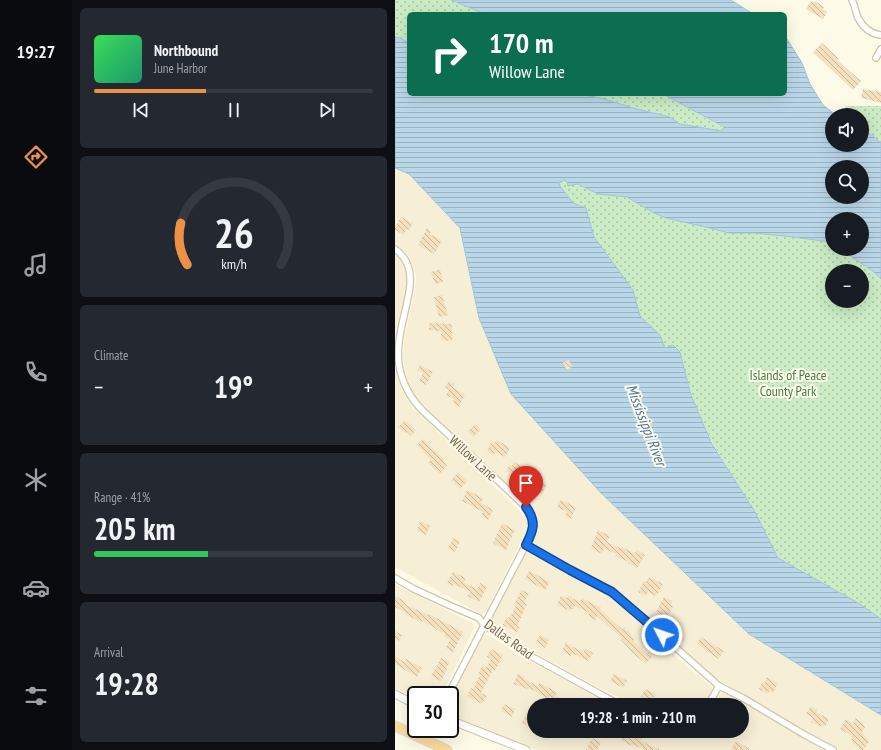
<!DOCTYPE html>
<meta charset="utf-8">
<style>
:root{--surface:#171b24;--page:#242831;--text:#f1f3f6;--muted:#9ea1a6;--line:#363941;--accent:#ed9146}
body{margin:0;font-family:"PT Sans Narrow",sans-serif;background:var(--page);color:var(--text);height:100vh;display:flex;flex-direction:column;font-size:15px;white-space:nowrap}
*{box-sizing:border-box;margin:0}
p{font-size:13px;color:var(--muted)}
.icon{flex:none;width:22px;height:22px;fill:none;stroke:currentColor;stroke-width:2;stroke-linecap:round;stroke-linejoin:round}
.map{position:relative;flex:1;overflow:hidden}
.sheet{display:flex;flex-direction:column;gap:8px;padding:8px;background:#0d0f14;width:323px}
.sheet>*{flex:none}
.hud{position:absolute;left:12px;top:12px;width:380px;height:84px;border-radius:6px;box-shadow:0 4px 16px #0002;background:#0b6e4f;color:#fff;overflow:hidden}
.controls{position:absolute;left:430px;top:108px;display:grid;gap:8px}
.controls a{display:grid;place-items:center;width:44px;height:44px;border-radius:50%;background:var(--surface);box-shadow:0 4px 16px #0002;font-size:20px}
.speed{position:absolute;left:12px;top:686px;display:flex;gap:8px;font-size:20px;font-weight:700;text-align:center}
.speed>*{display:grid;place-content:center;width:52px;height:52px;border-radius:50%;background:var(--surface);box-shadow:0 4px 16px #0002;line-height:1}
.speed .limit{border:2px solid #111;border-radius:6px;background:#fff;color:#111}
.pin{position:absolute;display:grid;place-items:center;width:34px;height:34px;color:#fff;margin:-41px -17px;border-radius:50% 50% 50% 0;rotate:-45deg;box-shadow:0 0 4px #0007}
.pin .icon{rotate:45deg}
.me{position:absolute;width:44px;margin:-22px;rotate:311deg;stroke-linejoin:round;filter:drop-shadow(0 0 3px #0008)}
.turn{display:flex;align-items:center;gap:14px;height:84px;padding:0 16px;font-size:18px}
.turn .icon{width:52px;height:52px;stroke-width:2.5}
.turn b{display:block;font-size:28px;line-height:34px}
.big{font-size:30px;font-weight:600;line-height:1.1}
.sheet .tile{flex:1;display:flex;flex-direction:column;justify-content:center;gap:6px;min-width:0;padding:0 14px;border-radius:6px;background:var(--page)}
.sheet .dial{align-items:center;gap:0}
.dial svg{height:104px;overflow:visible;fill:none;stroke:var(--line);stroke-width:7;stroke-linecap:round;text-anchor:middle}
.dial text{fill:var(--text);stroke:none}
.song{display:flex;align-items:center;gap:12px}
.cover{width:48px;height:48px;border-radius:6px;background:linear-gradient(135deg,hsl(130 70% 55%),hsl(160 70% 35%))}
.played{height:4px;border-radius:2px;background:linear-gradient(90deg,var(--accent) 40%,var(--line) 40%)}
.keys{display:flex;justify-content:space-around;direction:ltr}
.heat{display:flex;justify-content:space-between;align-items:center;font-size:22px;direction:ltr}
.charge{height:6px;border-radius:3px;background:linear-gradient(90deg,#34c759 41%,var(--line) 0)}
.trip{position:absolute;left:132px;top:698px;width:222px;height:40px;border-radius:20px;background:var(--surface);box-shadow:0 4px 16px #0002;font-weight:600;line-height:40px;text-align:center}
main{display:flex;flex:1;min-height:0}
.tab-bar{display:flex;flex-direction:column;width:72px;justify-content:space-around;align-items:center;background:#090b0e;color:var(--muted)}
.tab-bar .icon{width:28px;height:28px}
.tab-bar .on{color:var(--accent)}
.tab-bar b{font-size:18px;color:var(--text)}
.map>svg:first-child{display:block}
.residential{fill:#f6eed5}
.park{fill:url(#park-dots);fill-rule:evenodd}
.water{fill:url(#water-rules);stroke:#9fc4db;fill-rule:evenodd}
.building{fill:url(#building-back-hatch)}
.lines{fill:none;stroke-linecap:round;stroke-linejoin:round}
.minor-casing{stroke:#d0c4ab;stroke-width:8}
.tertiary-casing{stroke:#d0c4ab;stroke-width:9}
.trunk-casing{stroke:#dfdad3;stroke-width:11}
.minor{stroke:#fff;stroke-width:5.5}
.tertiary{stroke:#fff;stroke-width:7}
.trunk{stroke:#fcdc9c;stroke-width:9}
.route-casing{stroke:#114b97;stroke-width:10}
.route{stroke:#1a73e8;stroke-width:7}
.labels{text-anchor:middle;stroke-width:4;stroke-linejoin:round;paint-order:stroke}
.park-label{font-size:14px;fill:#458041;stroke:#fffcee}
.street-label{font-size:14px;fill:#796549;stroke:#fffcee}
.water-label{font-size:15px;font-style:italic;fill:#477a9c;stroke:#fffcee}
</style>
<main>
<nav class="tab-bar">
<b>19:27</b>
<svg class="icon on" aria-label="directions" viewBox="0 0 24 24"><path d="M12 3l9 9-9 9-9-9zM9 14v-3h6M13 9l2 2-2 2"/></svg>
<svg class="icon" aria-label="music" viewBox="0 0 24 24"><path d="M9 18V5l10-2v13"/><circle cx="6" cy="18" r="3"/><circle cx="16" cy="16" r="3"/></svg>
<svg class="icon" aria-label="phone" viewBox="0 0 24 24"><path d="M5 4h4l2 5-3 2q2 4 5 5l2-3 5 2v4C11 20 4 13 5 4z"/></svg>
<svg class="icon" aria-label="climate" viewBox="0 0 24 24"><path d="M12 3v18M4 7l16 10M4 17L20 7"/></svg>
<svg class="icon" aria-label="car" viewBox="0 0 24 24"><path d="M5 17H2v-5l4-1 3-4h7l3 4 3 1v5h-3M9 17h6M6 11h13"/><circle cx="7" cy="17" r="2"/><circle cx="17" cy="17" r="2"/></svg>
<svg class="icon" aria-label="filters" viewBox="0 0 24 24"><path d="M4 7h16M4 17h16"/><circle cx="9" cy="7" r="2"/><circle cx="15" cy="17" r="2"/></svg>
</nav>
<section class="sheet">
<div class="tile">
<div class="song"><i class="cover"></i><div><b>Northbound</b><p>June Harbor</p></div></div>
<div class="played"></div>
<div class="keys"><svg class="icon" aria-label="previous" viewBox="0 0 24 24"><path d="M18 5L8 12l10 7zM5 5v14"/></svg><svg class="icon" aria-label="pause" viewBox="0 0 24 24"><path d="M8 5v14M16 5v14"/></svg><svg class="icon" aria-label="next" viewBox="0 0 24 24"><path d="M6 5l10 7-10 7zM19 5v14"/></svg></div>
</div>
<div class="tile dial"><svg viewBox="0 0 100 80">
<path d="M14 69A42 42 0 1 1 86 69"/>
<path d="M14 69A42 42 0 0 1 9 37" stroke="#ed9146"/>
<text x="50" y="56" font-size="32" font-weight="700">26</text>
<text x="50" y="72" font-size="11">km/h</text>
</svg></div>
<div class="tile"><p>Climate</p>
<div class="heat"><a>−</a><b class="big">19°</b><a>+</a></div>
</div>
<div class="tile"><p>Range · 41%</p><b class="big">205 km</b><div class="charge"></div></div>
<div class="tile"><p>Arrival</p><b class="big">19:28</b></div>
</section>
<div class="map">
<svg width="486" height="750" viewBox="0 0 486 750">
<defs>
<pattern id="park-dots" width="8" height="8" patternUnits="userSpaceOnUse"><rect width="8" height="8" fill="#cbecc4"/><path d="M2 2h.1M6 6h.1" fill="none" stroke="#aac3a1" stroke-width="1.8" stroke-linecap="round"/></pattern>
<pattern id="water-rules" width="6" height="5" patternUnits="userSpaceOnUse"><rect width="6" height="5" fill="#bad7e9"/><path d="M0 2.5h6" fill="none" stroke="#9cb2bf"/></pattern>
<pattern id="building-back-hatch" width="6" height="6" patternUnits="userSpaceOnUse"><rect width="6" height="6" fill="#f4e0bd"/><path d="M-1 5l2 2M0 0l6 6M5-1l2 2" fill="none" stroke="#cab99c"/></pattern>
</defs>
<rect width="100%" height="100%" fill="#fdfae7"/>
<!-- residential -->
<g class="residential">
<path d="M0 168 14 174 65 228 84 318 206 493 354 634 486 715V750H445L315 675 308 669 225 593 211 583 136 544V541L140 530 141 523 140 517 136 511 59 437 20 396 14 388 11 376 8 356 10 337 21 282V274L18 266 13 256 4 247 0 244Z"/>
<path d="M0 252 7 259 12 269 14 282 0 345Z"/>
<path d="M0 365 1 372 7 391 18 408 128 514 132 522V529L91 612 88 614 84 613 0 567Z"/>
<path d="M130 553H133L136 554 212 594 218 599 294 668 317 687V690L309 705H240L199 685 127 646 96 625 95 622Z"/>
<path d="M0 584 75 622 78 625 79 628 47 695H21V699L0 688Z"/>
<path d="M90 635H93L105 642 121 654 218 705H139V731H275L288 737 295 738 301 736 305 733 306 731H347V705H320L325 695 327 693 330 694 355 707 428 750H142L55 716V700L87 637Z"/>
</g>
<!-- park -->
<g class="park">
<path d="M0 0H56L90 14H14V43L5 38 0 37Z"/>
<path d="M183 94H268L329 128 327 132 284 124 275 117 238 108 206 98Z"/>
<path d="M451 106H486V143L472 131 467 129V115H447Z"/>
<path d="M169 180 172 182 183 184 203 194 232 197 257 212 334 233H358L390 236 435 242 437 243V249H445L479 272 486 279V619L465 604 383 558 360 512 318 444 296 395 285 352 270 349 265 335 245 316 238 290 199 237 191 208 178 203 165 186 164 181ZM437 271H467V301H437Z"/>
</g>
<!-- water -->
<g class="water">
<path d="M56 0H336L358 14H90Z"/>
<path d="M0 37 5 38 14 43V94H183L206 98 238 108 275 117 285 124 327 131 329 127 268 94H390V37L392 39 407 63 415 84 428 105 441 115H437V145H467V129L472 131 486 143V279L479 272 445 249H467V219H437V243L435 242 390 236 358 233H334L311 227 271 218 257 212 232 197 203 194 183 184 173 186 172 182 169 180 164 182 165 186 178 203 191 208 199 237 238 290 245 316 265 335 270 348 278 345 285 352 296 395 317 444 360 512 383 558 465 604 486 619V715L354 634 206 493 116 394 84 318 65 228 14 174 0 168ZM437 167H467V197H437Z"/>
</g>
<!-- building -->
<g class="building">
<path d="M416 1 419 2 420 1 429 7 428 9 432 12 428 19 411 9Z"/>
<path d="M427 43 444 59 442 60 466 81 458 90 418 52Z"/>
<path d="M468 89 486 92V103L466 98Z"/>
<path d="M6 217 18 223 14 230 11 229 9 235 0 230V228Z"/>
<path d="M32 228 36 231 35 234 47 241 39 254 23 245Z"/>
<path d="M45 269 48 282 40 284 36 272Z"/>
<path d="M47 295 53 315 44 317 39 297Z"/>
<path d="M34 323 57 324V341L46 340V331L34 330Z"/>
<path d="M174 360 177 367 171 370 168 362Z"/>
<path d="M25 365 38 372 31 385 24 381 28 373 22 370Z"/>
<path d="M54 381 60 384 58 387 70 395 64 407 58 403 59 399 51 395 54 390 50 387Z"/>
<path d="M10 420 21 430 16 436 12 432 11 434 3 427Z"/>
<path d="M80 424 86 429 78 437 73 431Z"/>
<path d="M28 439 49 459 48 461 52 466 45 474 33 463 36 460 22 445Z"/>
<path d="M102 440 115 448 110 457 100 452 99 455 92 451 96 443 99 445Z"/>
<path d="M119 462 133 469 131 472 152 484 147 494 136 487 134 492 129 489 132 482 111 471 115 465 117 466Z"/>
<path d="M63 473 72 481 65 489 56 480Z"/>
<path d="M72 490 88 498 86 503 98 510 93 520 86 515 88 512 67 501Z"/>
<path d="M166 500 181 507 176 519 170 516 172 512 162 507Z"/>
<path d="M25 521 35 526 31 535 22 531Z"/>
<path d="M107 523 120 530 113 544H114L111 550 98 543Z"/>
<path d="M203 530 215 536 212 542 225 548 226 547 240 553 242 550 250 555 242 568 233 563 234 562 220 556 221 554 209 548 207 554 196 548Z"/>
<path d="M59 538 65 541 60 552 53 548Z"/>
<path d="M134 571 155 582 150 590 130 579Z"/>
<path d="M58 572 71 578 69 583 82 589 85 583 92 587 84 602 72 596 75 592 59 584 58 586 52 583Z"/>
<path d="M254 577 268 584 261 596 253 592 251 596 243 592 249 581 251 582Z"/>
<path d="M126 590 134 593 129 603 132 604 122 626 125 627 122 632 108 625 111 617 115 618 121 605 119 604Z"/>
<path d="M0 596 11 602 10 604 33 615 34 614 68 632 58 652 51 648 55 640 49 636 50 634 27 621 26 622 10 614 11 613 0 607Z"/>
<path d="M166 596 172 598 173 596 185 602 187 598 206 608 205 609 227 629 229 627 236 634 235 635 240 639 238 641 252 654 254 652 258 656 251 664 239 654 226 640 227 638 202 616 200 620 193 616 194 613 180 606 179 609H176L175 611 162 605Z"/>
<path d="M269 597 277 601 276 605 278 606 274 615 268 613 267 615 261 612Z"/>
<path d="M0 631 7 635 4 641 0 639Z"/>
<path d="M145 635 154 640 150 648 141 642Z"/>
<path d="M306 637 329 651 323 659 302 643Z"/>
<path d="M171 643 188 652 190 648 198 653 193 661 177 653 176 656 167 651Z"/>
<path d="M96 649 108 655 100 671 98 670 86 693 92 696 87 704 72 696 76 688 78 689 85 675H83L87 666 91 668 96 659 92 657Z"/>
<path d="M0 656 9 662 11 659 27 668 22 677 0 664Z"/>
<path d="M46 658 55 662 51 668 52 669 46 681 36 676Z"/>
<path d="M123 674 130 677 129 679 143 686 144 683 162 692 160 696 180 705H165L134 688 133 690 126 686V687L118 684Z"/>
<path d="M219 674 232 681 228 688 215 681Z"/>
<path d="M372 677 383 683 378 693 374 691 372 694 364 689 367 683 369 684Z"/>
<path d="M250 689 261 694 257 702 246 697Z"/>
<path d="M109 704 120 709 117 717 106 711Z"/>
<path d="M416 706 422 710 421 712 434 719 430 726 427 725 426 727 416 722 418 718 411 714Z"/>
<path d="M131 715 139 718V728L127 723Z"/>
<path d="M460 718 467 722 470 727 467 732 474 742 468 750H465L461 744 459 745 456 740 458 737 445 729 451 719 458 724Z"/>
<path d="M229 731H232L247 738 246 741 266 750H251L238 745 237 746 225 740Z"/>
<path d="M197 738 206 742 202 750H191Z"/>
<path d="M341 741 357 750H336Z"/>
</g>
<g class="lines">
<!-- minor casing -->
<g class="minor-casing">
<g id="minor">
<path d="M457 0C460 6 461 13 463 18 468 27 476 34 486 35"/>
<path d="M481 58 486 49"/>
<path d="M0 249C9 255 15 266 15 277 16 286 14 294 12 302 8 322 1 344 4 365 7 383 15 398 28 411L131 507C138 517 139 524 136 535L53 695"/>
<path d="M131 545 175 570 217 591 324 686 348 698 410 735 438 750"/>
<path d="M0 578 19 589 56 606 84 618 89 625 132 654 225 705"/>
<path d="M313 705 324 686"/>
<path d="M289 731 291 732 295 731"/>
</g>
</g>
<!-- tertiary casing -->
<g class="tertiary-casing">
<g id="tertiary">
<path d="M0 694 21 705"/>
<path d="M55 720 131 750"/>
</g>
</g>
<!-- trunk casing -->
<g class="trunk-casing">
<path id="trunk" d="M0 726 52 750"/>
</g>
<!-- minor -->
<use href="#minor" class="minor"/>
<!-- tertiary -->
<use href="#tertiary" class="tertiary"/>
<!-- trunk -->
<use href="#trunk" class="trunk"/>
</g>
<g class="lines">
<!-- route casing -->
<g class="route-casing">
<path id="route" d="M131 507C142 522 138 531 131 545L175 570 217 592 267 635"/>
</g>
<!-- route -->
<use href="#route" class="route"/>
</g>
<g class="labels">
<!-- park labels -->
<g class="park-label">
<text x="393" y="380">Islands of Peace<tspan x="393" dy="16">County Park</tspan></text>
</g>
<!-- street labels -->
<g class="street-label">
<text transform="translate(78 458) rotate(43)" y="5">Willow Lane</text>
<text transform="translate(114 639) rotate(36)" y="5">Dallas Road</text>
</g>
<!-- water labels -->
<g class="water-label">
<text transform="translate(251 425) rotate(69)" y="5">Mississippi River</text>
</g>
</g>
</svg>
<div class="controls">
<a><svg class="icon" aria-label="sound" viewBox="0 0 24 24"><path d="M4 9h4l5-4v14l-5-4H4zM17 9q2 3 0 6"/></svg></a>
<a><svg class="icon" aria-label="search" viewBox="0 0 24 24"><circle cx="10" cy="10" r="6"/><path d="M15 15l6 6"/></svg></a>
<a>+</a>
<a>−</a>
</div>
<div class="speed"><div class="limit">30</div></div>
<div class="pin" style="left:131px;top:507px;background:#d93025"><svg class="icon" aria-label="arrive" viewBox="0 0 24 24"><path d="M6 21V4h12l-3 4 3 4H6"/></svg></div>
<svg class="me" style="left:267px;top:635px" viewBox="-20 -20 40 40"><circle r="17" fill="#1a73e8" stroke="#fff" stroke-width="3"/><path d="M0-11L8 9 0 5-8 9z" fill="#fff"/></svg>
<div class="trip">19:28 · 1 min · 210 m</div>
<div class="hud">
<div class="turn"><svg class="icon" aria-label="right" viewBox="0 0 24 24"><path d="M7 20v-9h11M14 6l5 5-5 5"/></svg><div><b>170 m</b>Willow Lane</div></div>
</div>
</div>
</main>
